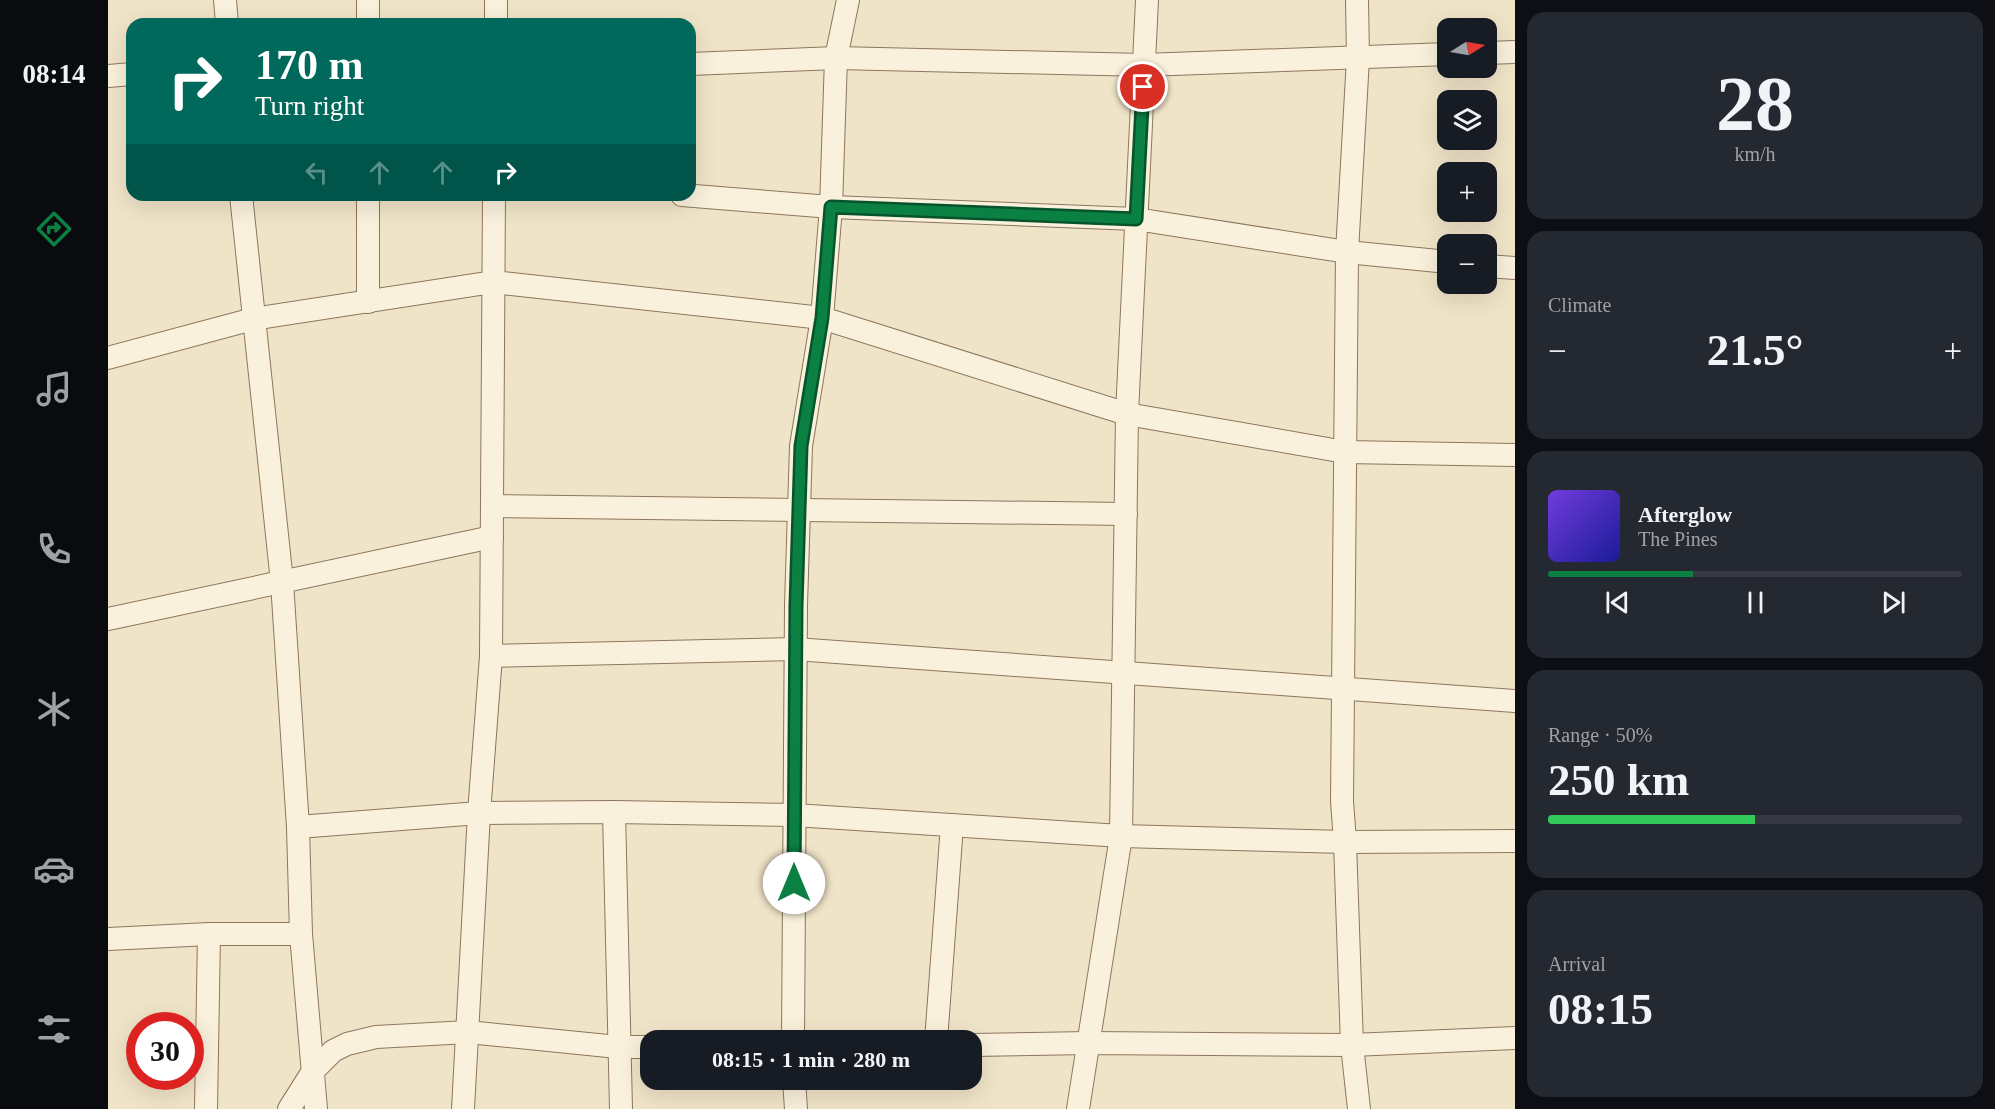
<!DOCTYPE html>
<meta charset="utf-8">
<style>
:root{--surface:#171b24;--page:#242831;--text:#f1f3f6;--muted:#9ea1a6;--line:#363941;--accent:#0b8043}
body{margin:0;font-family:"Times New Roman",serif;background:var(--page);color:var(--text);height:100vh;display:flex;flex-direction:column;font-size:22px;white-space:nowrap}
*{box-sizing:border-box;margin:0}
p{font-size:20px;color:var(--muted)}
.icon{flex:none;width:33px;height:33px;fill:none;stroke:currentColor;stroke-width:2;stroke-linecap:round;stroke-linejoin:round}
.map{position:relative;flex:1;overflow:hidden}
.details{display:flex;flex-direction:column;gap:12px;padding:12px;background:#0d0f14;width:480px}
.details>*{flex:none}
.guide{position:absolute;left:18px;top:18px;width:570px;height:183px;border-radius:18px;box-shadow:0 6px 24px #0002;background:#00695c;color:#fff;overflow:hidden}
.needle{width:39px;rotate:79deg}
.buttons{position:absolute;left:1329px;top:18px;display:grid;gap:12px}
.buttons a{display:grid;place-items:center;width:60px;height:60px;border-radius:12px;background:var(--surface);box-shadow:0 6px 24px #0002;font-size:30px}
.speed{position:absolute;left:18px;top:1012px;display:flex;gap:12px;font-size:30px;font-weight:700;text-align:center}
.speed>*{display:grid;place-content:center;width:78px;height:78px;border-radius:50%;background:var(--surface);box-shadow:0 6px 24px #0002;line-height:1}
.speed .limit{border:9px solid #d22;background:#fff;color:#111}
.pin{position:absolute;display:grid;place-items:center;width:51px;height:51px;color:#fff;margin:-26px;border:3px solid #fff;border-radius:50%;box-shadow:0 2px 6px #0007}
.me{position:absolute;width:66px;margin:-33px;rotate:0deg;stroke-linejoin:round;filter:drop-shadow(0 0 4px #0008)}
.turn{display:flex;align-items:center;gap:21px;height:126px;padding:0 30px;font-size:27px}
.turn .icon{width:78px;height:78px;stroke-width:2.5}
.turn b{display:block;font-size:42px;line-height:51px}
.lanes{display:flex;align-items:center;height:57px;padding:0 30px;background:#0003;justify-content:center;gap:30px;direction:ltr}
.lanes .off{opacity:.35}
.big{font-size:45px;font-weight:700;line-height:1.1}
.details .tile{flex:1;display:flex;flex-direction:column;justify-content:center;gap:9px;min-width:0;padding:0 21px;border-radius:18px;background:var(--page)}
.details .dial{align-items:center;gap:0}
.dial b{font-size:78px;line-height:1}
.song{display:flex;align-items:center;gap:18px}
.cover{width:72px;height:72px;border-radius:9px;background:linear-gradient(135deg,hsl(260 70% 55%),hsl(240 70% 35%))}
.played{height:6px;border-radius:3px;background:linear-gradient(90deg,var(--accent) 35%,var(--line) 35%)}
.keys{display:flex;justify-content:space-around;direction:ltr}
.heat{display:flex;justify-content:space-between;align-items:center;font-size:33px;direction:ltr}
.charge{height:9px;border-radius:4px;background:linear-gradient(90deg,#34c759 50%,var(--line) 0)}
.trip{position:absolute;left:532px;top:1030px;width:342px;height:60px;border-radius:18px;background:var(--surface);box-shadow:0 6px 24px #0002;font-weight:700;line-height:60px;text-align:center}
main{display:flex;flex:1;min-height:0}
.tabs{display:flex;flex-direction:column;width:108px;justify-content:space-around;align-items:center;background:#090b0e;color:var(--muted)}
.tabs .icon{width:42px;height:42px}
.tabs .active{color:var(--accent)}
.tabs b{font-size:27px;color:var(--text)}
.map>svg:first-child{display:block}
.lines{fill:none;stroke-linecap:round;stroke-linejoin:round}
.minor-casing{stroke:#8d765c;stroke-width:24}
.minor{stroke:#faf1dc;stroke-width:22}
.route-casing{stroke:#07532c;stroke-width:15}
.route{stroke:#0b8043;stroke-width:10}
</style>
<main>
<nav class="tabs">
<b>08:14</b>
<svg class="icon active" aria-label="directions" viewBox="0 0 24 24"><path d="M12 3l9 9-9 9-9-9zM9 14v-3h6M13 9l2 2-2 2"/></svg>
<svg class="icon" aria-label="music" viewBox="0 0 24 24"><path d="M9 18V5l10-2v13"/><circle cx="6" cy="18" r="3"/><circle cx="16" cy="16" r="3"/></svg>
<svg class="icon" aria-label="phone" viewBox="0 0 24 24"><path d="M5 4h4l2 5-3 2q2 4 5 5l2-3 5 2v4C11 20 4 13 5 4z"/></svg>
<svg class="icon" aria-label="climate" viewBox="0 0 24 24"><path d="M12 3v18M4 7l16 10M4 17L20 7"/></svg>
<svg class="icon" aria-label="car" viewBox="0 0 24 24"><path d="M5 17H2v-5l4-1 3-4h7l3 4 3 1v5h-3M9 17h6M6 11h13"/><circle cx="7" cy="17" r="2"/><circle cx="17" cy="17" r="2"/></svg>
<svg class="icon" aria-label="filters" viewBox="0 0 24 24"><path d="M4 7h16M4 17h16"/><circle cx="9" cy="7" r="2"/><circle cx="15" cy="17" r="2"/></svg>
</nav>
<div class="map">
<svg width="1407" height="1109" viewBox="0 0 1407 1109">
<rect width="100%" height="100%" fill="#f0e4c8"/>
<g class="lines">
<!-- minor casing -->
<g class="minor-casing">
<g id="minor">
<path d="M117 0 119 24"/>
<path d="M260 0V24"/>
<path d="M1249 0 1250 58 1239 252 1234 801 1237 842 1244 1045 1251 1109"/>
<path d="M388 24V0"/>
<path d="M1378 53 1407 52"/>
<path d="M582 64 728 58 1036 65 1340 54"/>
<path d="M0 76 24 74"/>
<path d="M133 195 174 582 190 827 193 934 208 1109"/>
<path d="M574 195 723 207 1028 219 1239 252 1340 262"/>
<path d="M1378 266 1407 268"/>
<path d="M260 302V195"/>
<path d="M0 358 145 319 385 282 714 318 1019 414 1237 452 1407 455"/>
<path d="M384 506 1018 514"/>
<path d="M0 619 384 537"/>
<path d="M383 656 687 649 1407 701"/>
<path d="M506 812 513 1109"/>
<path d="M190 827 371 813 506 812 686 815 1013 836 1237 842 1407 841"/>
<path d="M0 939 101 934H193"/>
<path d="M685 1041 688 605 693 446 714 318 723 207 728 58 740 0"/>
<path d="M828 1041 844 825"/>
<path d="M864 1045 981 1043 1244 1045 1407 1038"/>
<path d="M686 1080 688 1109"/>
<path d="M98 1109 101 934"/>
<path d="M181 1109 205 1071 225 1051 239 1044 268 1037 360 1032 510 1047H543"/>
<path d="M355 1109 371 813 383 656 386 195"/>
<path d="M970 1109 1013 836 1019 414 1039 0"/>
</g>
</g>
<!-- minor -->
<use href="#minor" class="minor"/>
</g>
<g class="lines">
<!-- route casing -->
<g class="route-casing">
<path id="route" d="M686 883 688 605 693 446 714 318 723 207 1028 219 1035 87"/>
</g>
<!-- route -->
<use href="#route" class="route"/>
</g>
</svg>
<div class="buttons">
<a><svg class="needle" viewBox="-14 -14 28 28"><path d="M0-13l5 13h-10z" fill="#e53935"/><path d="M0 13l5-13h-10z" fill="#9ea1a6"/></svg></a>
<a><svg class="icon" aria-label="layers" viewBox="0 0 24 24"><path d="M12 4l9 5-9 5-9-5zM3 14l9 5 9-5"/></svg></a>
<a>+</a>
<a>−</a>
</div>
<div class="speed"><div class="limit">30</div></div>
<div class="pin" style="left:1035px;top:87px;background:#d93025"><svg class="icon" aria-label="arrive" viewBox="0 0 24 24"><path d="M6 21V4h12l-3 4 3 4H6"/></svg></div>
<svg class="me" style="left:686px;top:883px" viewBox="-20 -20 40 40"><circle r="19" fill="#fff"/><path d="M0-13L10 11 0 6-10 11z" fill="#0b8043"/></svg>
<div class="trip">08:15 · 1 min · 280 m</div>
<div class="guide">
<div class="turn"><svg class="icon" aria-label="right" viewBox="0 0 24 24"><path d="M7 20v-9h11M14 6l5 5-5 5"/></svg><div><b>170 m</b>Turn right</div></div>
<div class="lanes"><svg class="icon off" aria-label="left" viewBox="0 0 24 24"><path d="M17 20v-9H6M10 6l-5 5 5 5"/></svg><svg class="icon off" aria-label="ahead" viewBox="0 0 24 24"><path d="M12 20V5M6 11l6-6 6 6"/></svg><svg class="icon off" aria-label="ahead" viewBox="0 0 24 24"><path d="M12 20V5M6 11l6-6 6 6"/></svg><svg class="icon" aria-label="right" viewBox="0 0 24 24"><path d="M7 20v-9h11M14 6l5 5-5 5"/></svg></div>
</div>
</div>
<section class="details">
<div class="tile dial"><b>28</b><p>km/h</p></div>
<div class="tile"><p>Climate</p>
<div class="heat"><a>−</a><b class="big">21.5°</b><a>+</a></div>
</div>
<div class="tile">
<div class="song"><i class="cover"></i><div><b>Afterglow</b><p>The Pines</p></div></div>
<div class="played"></div>
<div class="keys"><svg class="icon" aria-label="previous" viewBox="0 0 24 24"><path d="M18 5L8 12l10 7zM5 5v14"/></svg><svg class="icon" aria-label="pause" viewBox="0 0 24 24"><path d="M8 5v14M16 5v14"/></svg><svg class="icon" aria-label="next" viewBox="0 0 24 24"><path d="M6 5l10 7-10 7zM19 5v14"/></svg></div>
</div>
<div class="tile"><p>Range · 50%</p><b class="big">250 km</b><div class="charge"></div></div>
<div class="tile"><p>Arrival</p><b class="big">08:15</b></div>
</section>
</main>
